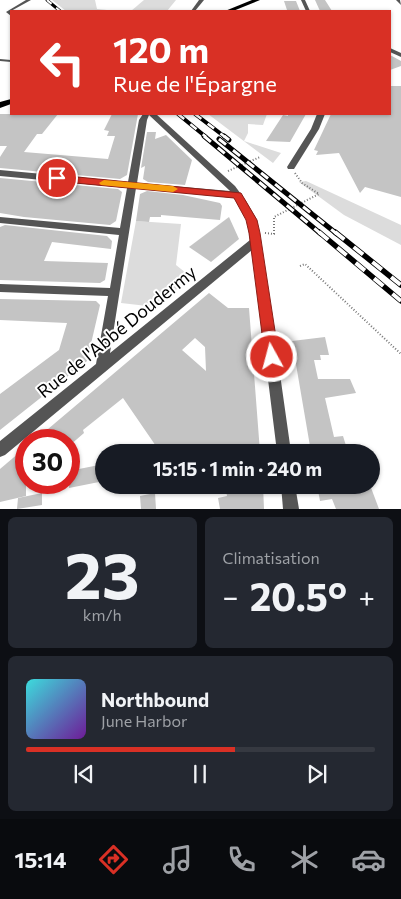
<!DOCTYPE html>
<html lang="fr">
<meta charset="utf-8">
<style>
:root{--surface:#171b24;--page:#242831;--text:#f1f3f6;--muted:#9ea1a6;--line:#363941;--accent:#d93025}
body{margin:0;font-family:Commissioner,sans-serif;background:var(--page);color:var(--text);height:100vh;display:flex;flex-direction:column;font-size:19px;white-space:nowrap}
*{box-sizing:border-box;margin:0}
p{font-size:16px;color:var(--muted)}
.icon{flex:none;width:28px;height:28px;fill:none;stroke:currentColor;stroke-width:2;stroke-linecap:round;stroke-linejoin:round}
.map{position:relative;height:509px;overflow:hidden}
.side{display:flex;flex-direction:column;gap:8px;padding:8px;background:#0d0f14;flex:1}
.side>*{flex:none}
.hud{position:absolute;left:10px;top:10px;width:381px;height:105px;border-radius:0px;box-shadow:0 1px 4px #0004;background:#d93025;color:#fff;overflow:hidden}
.speed{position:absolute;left:15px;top:429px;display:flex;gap:10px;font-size:25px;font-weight:700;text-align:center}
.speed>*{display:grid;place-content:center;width:65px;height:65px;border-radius:50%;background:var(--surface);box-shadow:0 1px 4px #0004;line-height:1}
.speed .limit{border:8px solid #d22;background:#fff;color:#111}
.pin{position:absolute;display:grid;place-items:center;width:42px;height:42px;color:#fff;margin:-21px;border:2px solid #fff;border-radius:50%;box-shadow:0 1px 5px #0007}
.me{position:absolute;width:55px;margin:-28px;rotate:353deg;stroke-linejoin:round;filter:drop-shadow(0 0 4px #0008)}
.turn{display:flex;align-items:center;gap:18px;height:105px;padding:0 20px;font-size:22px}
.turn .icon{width:65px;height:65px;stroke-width:2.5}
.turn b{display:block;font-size:35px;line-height:42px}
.big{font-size:38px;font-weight:700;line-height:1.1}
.side .widget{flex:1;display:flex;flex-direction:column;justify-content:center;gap:8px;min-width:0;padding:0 18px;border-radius:8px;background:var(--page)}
.side .dial{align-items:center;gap:0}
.dial b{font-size:65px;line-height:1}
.song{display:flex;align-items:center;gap:15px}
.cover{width:60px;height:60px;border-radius:8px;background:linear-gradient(135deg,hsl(180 70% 55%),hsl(280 70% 35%))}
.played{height:5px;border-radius:2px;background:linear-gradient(90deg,var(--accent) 60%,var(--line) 60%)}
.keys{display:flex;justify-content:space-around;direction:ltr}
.heat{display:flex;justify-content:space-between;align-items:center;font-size:28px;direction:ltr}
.side .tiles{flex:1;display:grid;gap:8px;grid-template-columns:1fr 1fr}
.widget:last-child{grid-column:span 2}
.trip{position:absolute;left:95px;top:444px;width:285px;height:50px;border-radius:25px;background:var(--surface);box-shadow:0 1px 4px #0004;font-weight:700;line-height:50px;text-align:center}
.tab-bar{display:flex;height:80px;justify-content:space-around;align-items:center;background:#090b0e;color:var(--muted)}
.tab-bar .icon{width:35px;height:35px}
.tab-bar .current{color:var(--accent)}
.tab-bar b{font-size:22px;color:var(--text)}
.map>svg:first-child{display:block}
.green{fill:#dcdcdc}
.building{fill:#c4c4c4;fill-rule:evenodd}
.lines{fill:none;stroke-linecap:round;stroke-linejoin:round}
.path{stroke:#777;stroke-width:2;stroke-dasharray:1 2;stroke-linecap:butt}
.lane{fill:#555;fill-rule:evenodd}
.street{fill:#555;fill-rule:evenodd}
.primary{fill:#000;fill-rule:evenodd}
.rail-far3-casing{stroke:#000;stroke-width:3}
.rail-far2-casing{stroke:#000;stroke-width:4}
.rail-far1-casing{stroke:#000;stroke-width:5}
.rail-casing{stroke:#000;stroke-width:5.5}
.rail-far3{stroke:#fff;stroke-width:2;stroke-dasharray:6;stroke-linecap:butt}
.rail-far2{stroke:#fff;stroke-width:2.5;stroke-dasharray:8;stroke-linecap:butt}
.rail-far1{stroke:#fff;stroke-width:3;stroke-dasharray:9;stroke-linecap:butt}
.rail{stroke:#fff;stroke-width:4;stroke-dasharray:12;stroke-linecap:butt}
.route{fill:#d93025;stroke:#8d1f18}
.slow{fill:#f59e0b}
.labels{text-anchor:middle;stroke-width:4;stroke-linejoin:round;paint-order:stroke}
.street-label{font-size:18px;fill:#000;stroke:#fff}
</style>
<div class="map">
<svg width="401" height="509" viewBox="0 0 401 509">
<rect width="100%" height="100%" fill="#fff"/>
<!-- green -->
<g class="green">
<path d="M52 0H95L97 9 117 11H66Z"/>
<path d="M144 0H176L167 11H131Z"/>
<path d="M208 114H267L263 125 248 124V133L244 141 281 153 273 163Z"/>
<path d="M306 181 401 225V245L344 215 299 182Z"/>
<path d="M136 221 181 224 176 265 191 277 156 307 121 303Z"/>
</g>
<!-- building -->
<g class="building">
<path d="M315 0H325L332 11H320Z"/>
<path d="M284 1H296L300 11 287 10Z"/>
<path d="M390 55 401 61V66L390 70Z"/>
<path d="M390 86H401V197L365 187 360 193 339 153 316 155 318 151 314 150 331 114H390Z"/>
<path d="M0 114H58L42 134H37L24 152 108 159 115 136H107L109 131 104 130 112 114H138L127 175 120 179 0 168V157L7 146H0Z"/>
<path d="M288 114H306L290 142 266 141 283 115 288 116Z"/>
<path d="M147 132H156L155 139 166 135 192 160 185 185 148 182 143 179 145 166 141 168Z"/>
<path d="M0 178 118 189 122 192 116 221 110 225 24 217 0 213Z"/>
<path d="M147 191 183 195 220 203 222 206 220 220 161 215V217H150L149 222 136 221 140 194Z"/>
<path d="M229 217 239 239 211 262 189 247Z"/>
<path d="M5 225 107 236 112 241 111 249 52 242 44 261 108 263 105 280 100 283 0 280V227Z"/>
<path d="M209 293 228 308H249L260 452H160L123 398 83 430 84 433 69 446V440H35ZM195 338 205 347 206 371 182 350Z"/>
<path d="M0 299 96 301 100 305 87 361 0 430V394L59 350 67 323 0 320Z"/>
<path d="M325 337 329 355H320L321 360H314L318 379H350L356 393 325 398 334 437 343 436 348 452H311L292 341Z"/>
<path d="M26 447V496L0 502V469Z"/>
<path d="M99 465V469L104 468V481L69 488V471Z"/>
<path d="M225 485H263L264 509H220L218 498 227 496Z"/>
<path d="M317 485H370L379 509H336L332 499 320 501Z"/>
<path d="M42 493V505L17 509 18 498Z"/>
<path d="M155 493 156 509H141L140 496Z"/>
</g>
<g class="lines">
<!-- path -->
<g class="path">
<path d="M228 171 260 157"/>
<path d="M265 233 274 234V217L319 194 302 183 295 173"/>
<path d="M300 266 305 264 401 354"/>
</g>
<!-- lane -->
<path class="lane" d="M0 59 11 60V62L0 61Z"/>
<!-- street -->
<g class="street">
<path d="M26 0H31L11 11V16L6 12Z"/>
<path d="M199 0H204L195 11H191Z"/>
<path d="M301 0H305L310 11H306Z"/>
<path d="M396 0H400L401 5Z"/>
<path d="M390 48 401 53V57L390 52Z"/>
<path d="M143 114H156L235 186 246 201 257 220 267 282 291 452H277L252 250 5 455 0 457V441L96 364 108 296 0 292V284L110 288 119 235 0 223V217L120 228 127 188 0 176V170L128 182 139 120ZM149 115 229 190 230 191 137 183 147 120ZM136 188 234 198 247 220 250 240 110 353Z"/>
<path d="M317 114H325L319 129 294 169H288L287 167 311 129Z"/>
<path d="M281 485H295L299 509H283Z"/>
</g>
<!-- primary -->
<g class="primary">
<path d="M252 0H260L233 11H225Z"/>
<path d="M11 99V104L0 108V102Z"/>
</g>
<!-- rail-far3 casing -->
<g class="rail-far3-casing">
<path id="rail-far3" d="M47 0 60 11"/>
</g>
<!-- rail-far2 casing -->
<g class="rail-far2-casing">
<g id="rail-far2">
<path d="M178 114 206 137"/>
<path d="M195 114 225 137"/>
</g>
</g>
<!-- rail-far1 casing -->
<g class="rail-far1-casing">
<g id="rail-far1">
<path d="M204 136 321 234"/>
<path d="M224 136 229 140"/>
<path d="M219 139 337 234"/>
</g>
</g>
<!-- rail casing -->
<g class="rail-casing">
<g id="rail">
<path d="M319 232 401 301"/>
<path d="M335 232 401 285"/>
</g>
</g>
<!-- rail-far3 -->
<use href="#rail-far3" class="rail-far3"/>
<!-- rail-far2 -->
<use href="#rail-far2" class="rail-far2"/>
<!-- rail-far1 -->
<use href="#rail-far1" class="rail-far1"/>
<!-- rail -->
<use href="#rail" class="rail"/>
</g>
<!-- route -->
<path class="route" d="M57 175 241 193 257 220 260 233 279 357 277 362 272 364 267 362 265 357 249 233 246 220 234 198 54 181V176Z"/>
<!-- slow -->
<path class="slow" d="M104 180 173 186 178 189 173 192 101 185 99 183Z"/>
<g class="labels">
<!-- street labels -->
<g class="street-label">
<text transform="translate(117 332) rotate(-39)" y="6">Rue de l'Abbé Doudermy</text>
</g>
</g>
</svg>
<div class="speed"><div class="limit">30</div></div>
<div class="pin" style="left:57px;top:178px;background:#d93025"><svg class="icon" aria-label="arrive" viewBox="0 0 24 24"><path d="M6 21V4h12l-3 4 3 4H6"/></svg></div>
<svg class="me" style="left:272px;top:357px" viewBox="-20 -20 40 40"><circle r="17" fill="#d93025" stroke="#fff" stroke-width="3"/><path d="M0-11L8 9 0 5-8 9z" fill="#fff"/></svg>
<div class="trip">15:15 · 1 min · 240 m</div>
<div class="hud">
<div class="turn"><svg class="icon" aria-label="left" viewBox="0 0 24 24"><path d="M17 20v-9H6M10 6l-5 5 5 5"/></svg><div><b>120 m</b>Rue de l'Épargne</div></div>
</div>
</div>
<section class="side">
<div class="tiles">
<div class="widget dial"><b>23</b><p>km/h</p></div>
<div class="widget"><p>Climatisation</p>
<div class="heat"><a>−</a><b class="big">20.5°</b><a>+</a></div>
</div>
<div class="widget">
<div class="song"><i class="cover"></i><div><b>Northbound</b><p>June Harbor</p></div></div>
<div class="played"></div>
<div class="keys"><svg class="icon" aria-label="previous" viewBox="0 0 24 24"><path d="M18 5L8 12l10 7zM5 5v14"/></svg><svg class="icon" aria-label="pause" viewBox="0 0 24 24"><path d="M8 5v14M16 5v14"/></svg><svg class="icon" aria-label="next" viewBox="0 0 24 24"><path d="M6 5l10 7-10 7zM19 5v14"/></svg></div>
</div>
</div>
</section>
<nav class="tab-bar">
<b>15:14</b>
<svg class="icon current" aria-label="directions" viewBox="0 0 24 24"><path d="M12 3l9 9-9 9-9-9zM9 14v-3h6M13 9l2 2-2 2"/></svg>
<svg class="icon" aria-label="music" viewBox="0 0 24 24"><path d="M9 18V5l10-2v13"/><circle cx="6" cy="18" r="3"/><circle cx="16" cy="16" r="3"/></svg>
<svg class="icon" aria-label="phone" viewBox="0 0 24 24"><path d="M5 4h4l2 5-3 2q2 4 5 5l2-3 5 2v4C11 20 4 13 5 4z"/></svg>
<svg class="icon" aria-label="climate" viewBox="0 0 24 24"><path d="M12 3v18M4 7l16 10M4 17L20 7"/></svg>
<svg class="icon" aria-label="car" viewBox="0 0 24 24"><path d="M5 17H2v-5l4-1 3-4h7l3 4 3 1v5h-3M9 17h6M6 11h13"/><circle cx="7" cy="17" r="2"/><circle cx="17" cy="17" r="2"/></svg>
</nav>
